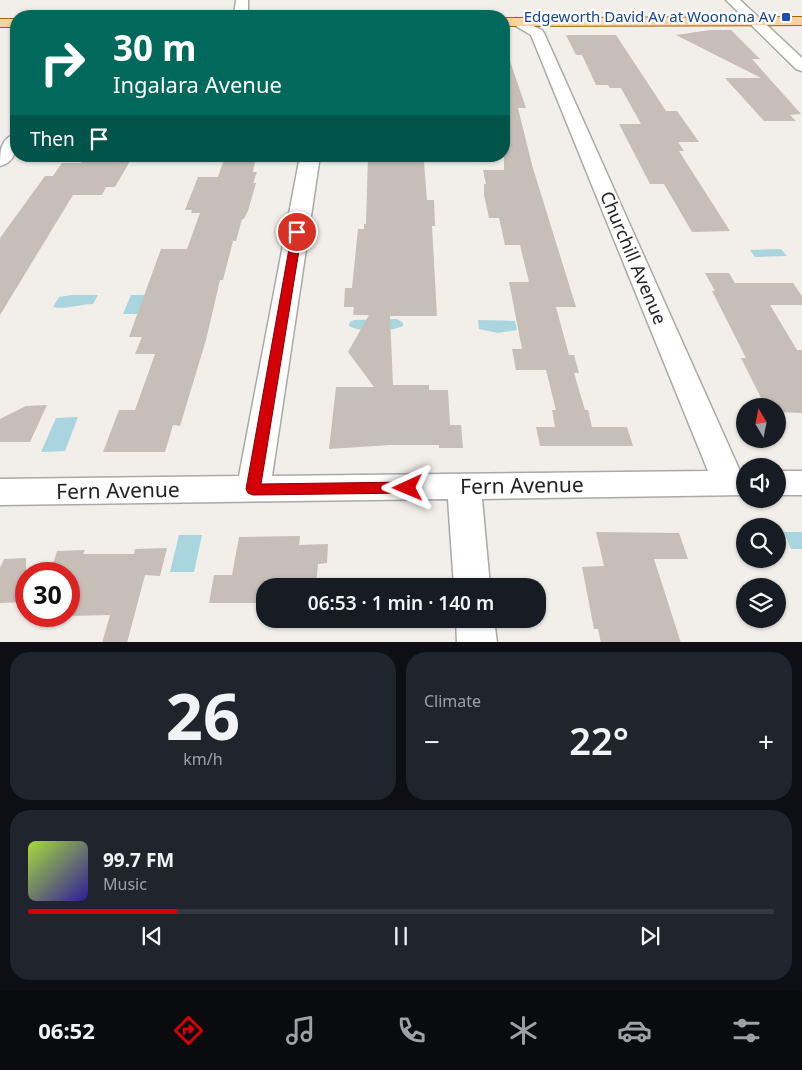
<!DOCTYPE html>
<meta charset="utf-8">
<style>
:root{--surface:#171b24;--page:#20242c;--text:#f1f3f6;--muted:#9ea1a6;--line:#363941;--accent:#d30008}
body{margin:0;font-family:"Noto Sans",sans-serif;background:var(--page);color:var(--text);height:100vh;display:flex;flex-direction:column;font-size:19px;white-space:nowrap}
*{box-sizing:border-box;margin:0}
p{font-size:16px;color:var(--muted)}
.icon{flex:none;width:28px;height:28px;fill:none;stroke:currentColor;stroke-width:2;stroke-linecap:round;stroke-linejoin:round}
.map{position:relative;height:642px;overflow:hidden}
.details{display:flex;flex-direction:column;gap:10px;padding:10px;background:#0d0f14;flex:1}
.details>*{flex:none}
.guide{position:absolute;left:10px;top:10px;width:500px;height:152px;border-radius:20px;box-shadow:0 1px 4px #0004;background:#00695c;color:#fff;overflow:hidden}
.needle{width:32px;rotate:350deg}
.controls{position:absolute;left:736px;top:398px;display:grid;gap:10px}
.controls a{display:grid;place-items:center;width:50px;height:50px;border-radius:50%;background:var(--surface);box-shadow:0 1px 4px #0004;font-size:25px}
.speed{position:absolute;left:15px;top:562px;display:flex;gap:10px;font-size:25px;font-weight:700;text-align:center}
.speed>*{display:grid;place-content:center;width:65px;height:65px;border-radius:50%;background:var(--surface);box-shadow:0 1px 4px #0004;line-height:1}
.speed .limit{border:8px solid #d22;background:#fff;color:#111}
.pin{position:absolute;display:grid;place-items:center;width:42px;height:42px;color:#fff;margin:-21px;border:2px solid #fff;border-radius:50%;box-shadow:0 1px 5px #0007}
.me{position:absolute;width:55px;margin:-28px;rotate:269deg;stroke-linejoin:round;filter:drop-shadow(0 0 4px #0008)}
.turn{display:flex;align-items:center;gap:18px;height:105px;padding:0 20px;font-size:22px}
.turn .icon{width:65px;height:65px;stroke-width:2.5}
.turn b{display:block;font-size:35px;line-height:42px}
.then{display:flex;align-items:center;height:48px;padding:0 20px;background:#0003;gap:10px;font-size:19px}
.big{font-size:38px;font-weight:600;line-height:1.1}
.details .widget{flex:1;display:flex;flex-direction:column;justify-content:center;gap:8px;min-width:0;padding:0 18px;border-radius:20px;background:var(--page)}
.details .dial{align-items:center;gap:0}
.dial b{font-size:65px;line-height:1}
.song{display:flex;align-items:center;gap:15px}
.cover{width:60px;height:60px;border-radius:8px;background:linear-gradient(135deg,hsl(80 70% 55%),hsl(250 70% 35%))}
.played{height:5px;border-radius:2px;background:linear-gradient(90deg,var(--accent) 20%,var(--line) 20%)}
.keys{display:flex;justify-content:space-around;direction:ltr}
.heat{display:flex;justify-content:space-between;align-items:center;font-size:28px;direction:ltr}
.details .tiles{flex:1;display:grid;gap:10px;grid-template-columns:1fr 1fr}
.widget:last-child{grid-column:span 2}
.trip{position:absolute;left:256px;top:578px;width:290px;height:50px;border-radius:20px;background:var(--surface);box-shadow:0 1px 4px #0004;font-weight:600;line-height:50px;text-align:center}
.menu{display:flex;height:80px;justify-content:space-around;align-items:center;background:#090b0e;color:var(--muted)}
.menu .icon{width:35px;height:35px}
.menu .on{color:var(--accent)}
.menu b{font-size:22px;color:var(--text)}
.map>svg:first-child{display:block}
.water{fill:#a9d5df}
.building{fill:#c7beb8}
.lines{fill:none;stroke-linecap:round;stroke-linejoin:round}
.minor-casing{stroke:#a9a9a9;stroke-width:3}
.major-casing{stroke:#9f6500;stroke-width:2}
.minor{fill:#fff;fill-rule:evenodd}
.major{fill:#fcd2a3;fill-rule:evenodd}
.route{fill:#d30008;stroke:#890005}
.transit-dot{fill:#1a4fb4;stroke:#fff;stroke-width:2}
.labels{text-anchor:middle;stroke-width:4.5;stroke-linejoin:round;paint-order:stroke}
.far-transit-label{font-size:15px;fill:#164399;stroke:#fff;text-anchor:end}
.street-label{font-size:18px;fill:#222;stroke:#fff}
.near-street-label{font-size:21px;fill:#222;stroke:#fff}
</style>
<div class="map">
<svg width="802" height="643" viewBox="0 0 802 643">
<rect width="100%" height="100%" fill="#f2eee9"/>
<!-- water -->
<g class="water">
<path d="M781 249 787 256 755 257 750 250Z"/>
<path d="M72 295H98L93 304C79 304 67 310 53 307L59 297Z"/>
<path d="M131 295H145V307L137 314H123Z"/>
<path d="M397 319 403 323V326C390 332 362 333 349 326L350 322 354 320Z"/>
<path d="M478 320 515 321 517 330 498 333 479 329Z"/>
<path d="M78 417 65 451 41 452 56 418Z"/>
<path d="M784 532H802V549H791Z"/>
<path d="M179 535H202L194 572H170Z"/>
</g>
<!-- building -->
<g class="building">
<path d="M710 30H731L760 59H752L801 114 790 115 796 121H764L725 78H761L676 35Z"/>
<path d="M566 35H616L666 111H677L699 142H678L684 151H679L730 231 692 232 664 184H650L619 124H641L621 88H610L608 85H596L582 55H576Z"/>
<path d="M507 52 526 108H518L532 165 576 307H556L569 355H574L579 373H574L585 410H588L592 427H627L633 446H540L536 427H555L552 410H556L546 370H516L512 349H522L509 282H529L520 245H505L499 218H489L484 195V184H486L483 170H504V53Z"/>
<path d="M85 156H133L115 187H106L102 195H73L0 315V238L45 176H53L62 163H81Z"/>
<path d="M225 156H253L251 160 255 162 253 172H257L253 183H256L248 211 244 219H242L236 241H233L223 280H220L206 340 180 426 173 425 165 452H103L119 410H135L155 354H135L142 337H129L161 249H187L200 213H191L192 210H185L198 177H218Z"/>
<path d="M368 156 412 157V162H424L427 200H434L435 226H432L437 316H390L393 385H429V390H448L450 425H461L463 448H439V445H390L329 449 336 387H374L348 352 369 315H353L354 307H344L345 288H352L358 229H364V224H366Z"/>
<path d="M705 273H729L735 283H793L802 296V305H770L797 350H802V413L778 412V406H765L741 358H746L712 291H715Z"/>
<path d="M47 405 30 442H0V419L26 406Z"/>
<path d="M596 532 679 533 688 559H654L681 643H601L598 629H594L582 567 604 566Z"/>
<path d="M300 536 299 545 328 544 327 563 318 564 316 586H265V603H209L214 575H232L239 537Z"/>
<path d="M167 548 160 576 145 575 127 643H102L110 615 69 616V574H50L57 551 85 550 83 554H134L135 549Z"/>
<path d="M26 558V602L0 603V568L4 559Z"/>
</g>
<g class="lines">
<!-- minor casing -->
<g class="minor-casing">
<g id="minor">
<path d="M236 0H248V16H234Z"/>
<path d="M726 0H740L802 58V71L796 69Z"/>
<path d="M516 18 542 30 544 33 740 471H745V495L482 499 490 586H454L448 499 0 505V479L239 476 300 156H320L272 476 708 471 531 35 509 22Z"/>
<path d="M16 134C17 148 16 162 0 166 0 152 0 138 16 134Z"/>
<rect x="778" y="471" width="24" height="24"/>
<path d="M456 619H494L497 643H457Z"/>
</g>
</g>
<!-- major casing -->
<g class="major-casing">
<g id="major">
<path d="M802 17V25L504 26V18Z"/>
<rect x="0" y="19" width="16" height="8"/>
</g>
</g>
<!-- minor -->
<use href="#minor" class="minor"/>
<!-- major -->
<use href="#major" class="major"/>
</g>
<!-- route -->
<path class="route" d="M297 229 302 232 261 484 408 482 413 484 415 488 413 491 408 493 253 495 248 493 246 489 292 232Z"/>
<!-- markers -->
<rect class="transit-dot" x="781" y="12" width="10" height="10" rx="2.5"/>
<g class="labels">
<!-- far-transit labels -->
<g class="far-transit-label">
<text x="776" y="22">Edgeworth David Av at Woonona Av</text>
</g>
<!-- street labels -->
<g class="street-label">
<text transform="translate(633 258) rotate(67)" y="6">Churchill Avenue</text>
</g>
<!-- near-street labels -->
<g class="near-street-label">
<text transform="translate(522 486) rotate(-1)" y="7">Fern Avenue</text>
<text transform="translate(118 491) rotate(-1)" y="7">Fern Avenue</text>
</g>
</g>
</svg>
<div class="controls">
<a><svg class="needle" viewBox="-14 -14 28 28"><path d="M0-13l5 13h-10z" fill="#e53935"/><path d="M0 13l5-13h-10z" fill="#9ea1a6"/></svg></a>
<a><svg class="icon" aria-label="sound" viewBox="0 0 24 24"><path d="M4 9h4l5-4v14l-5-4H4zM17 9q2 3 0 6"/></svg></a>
<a><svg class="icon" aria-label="search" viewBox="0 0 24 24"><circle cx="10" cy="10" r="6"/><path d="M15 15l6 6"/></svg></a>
<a><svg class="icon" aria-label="layers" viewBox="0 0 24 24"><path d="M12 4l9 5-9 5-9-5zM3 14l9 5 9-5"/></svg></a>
</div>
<div class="speed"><div class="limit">30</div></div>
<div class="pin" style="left:297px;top:232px;background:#d93025"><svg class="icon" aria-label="arrive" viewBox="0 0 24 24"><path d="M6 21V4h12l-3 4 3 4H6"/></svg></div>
<svg class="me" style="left:408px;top:488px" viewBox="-20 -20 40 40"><path d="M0-17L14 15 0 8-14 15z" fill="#d30008" stroke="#fff" stroke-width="4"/></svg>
<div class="trip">06:53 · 1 min · 140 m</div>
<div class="guide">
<div class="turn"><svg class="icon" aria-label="right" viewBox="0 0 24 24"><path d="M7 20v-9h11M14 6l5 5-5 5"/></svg><div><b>30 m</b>Ingalara Avenue</div></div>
<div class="then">Then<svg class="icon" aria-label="arrive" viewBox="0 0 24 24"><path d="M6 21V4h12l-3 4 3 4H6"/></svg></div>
</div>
</div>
<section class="details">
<div class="tiles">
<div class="widget dial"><b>26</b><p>km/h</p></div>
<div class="widget"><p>Climate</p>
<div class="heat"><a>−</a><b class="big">22°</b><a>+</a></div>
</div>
<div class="widget">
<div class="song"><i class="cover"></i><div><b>99.7 FM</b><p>Music</p></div></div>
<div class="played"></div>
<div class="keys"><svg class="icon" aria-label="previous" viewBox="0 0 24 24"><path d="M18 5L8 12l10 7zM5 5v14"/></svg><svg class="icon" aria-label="pause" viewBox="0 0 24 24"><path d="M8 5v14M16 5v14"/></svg><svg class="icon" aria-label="next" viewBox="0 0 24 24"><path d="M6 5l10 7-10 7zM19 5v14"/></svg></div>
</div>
</div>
</section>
<nav class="menu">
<b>06:52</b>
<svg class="icon on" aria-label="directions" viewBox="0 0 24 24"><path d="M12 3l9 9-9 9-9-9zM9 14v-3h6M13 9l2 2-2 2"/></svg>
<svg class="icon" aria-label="music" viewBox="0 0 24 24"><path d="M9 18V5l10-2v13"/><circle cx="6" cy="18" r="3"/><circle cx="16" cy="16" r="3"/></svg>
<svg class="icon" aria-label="phone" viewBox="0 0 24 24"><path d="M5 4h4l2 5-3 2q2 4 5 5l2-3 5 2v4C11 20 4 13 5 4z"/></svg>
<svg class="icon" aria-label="climate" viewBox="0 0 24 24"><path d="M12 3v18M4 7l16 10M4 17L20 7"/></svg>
<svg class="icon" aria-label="car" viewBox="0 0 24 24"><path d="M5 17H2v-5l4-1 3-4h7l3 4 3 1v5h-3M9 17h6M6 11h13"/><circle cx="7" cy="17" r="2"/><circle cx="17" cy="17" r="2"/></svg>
<svg class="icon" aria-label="filters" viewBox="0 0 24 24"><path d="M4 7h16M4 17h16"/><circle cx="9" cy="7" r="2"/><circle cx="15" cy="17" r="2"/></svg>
</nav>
